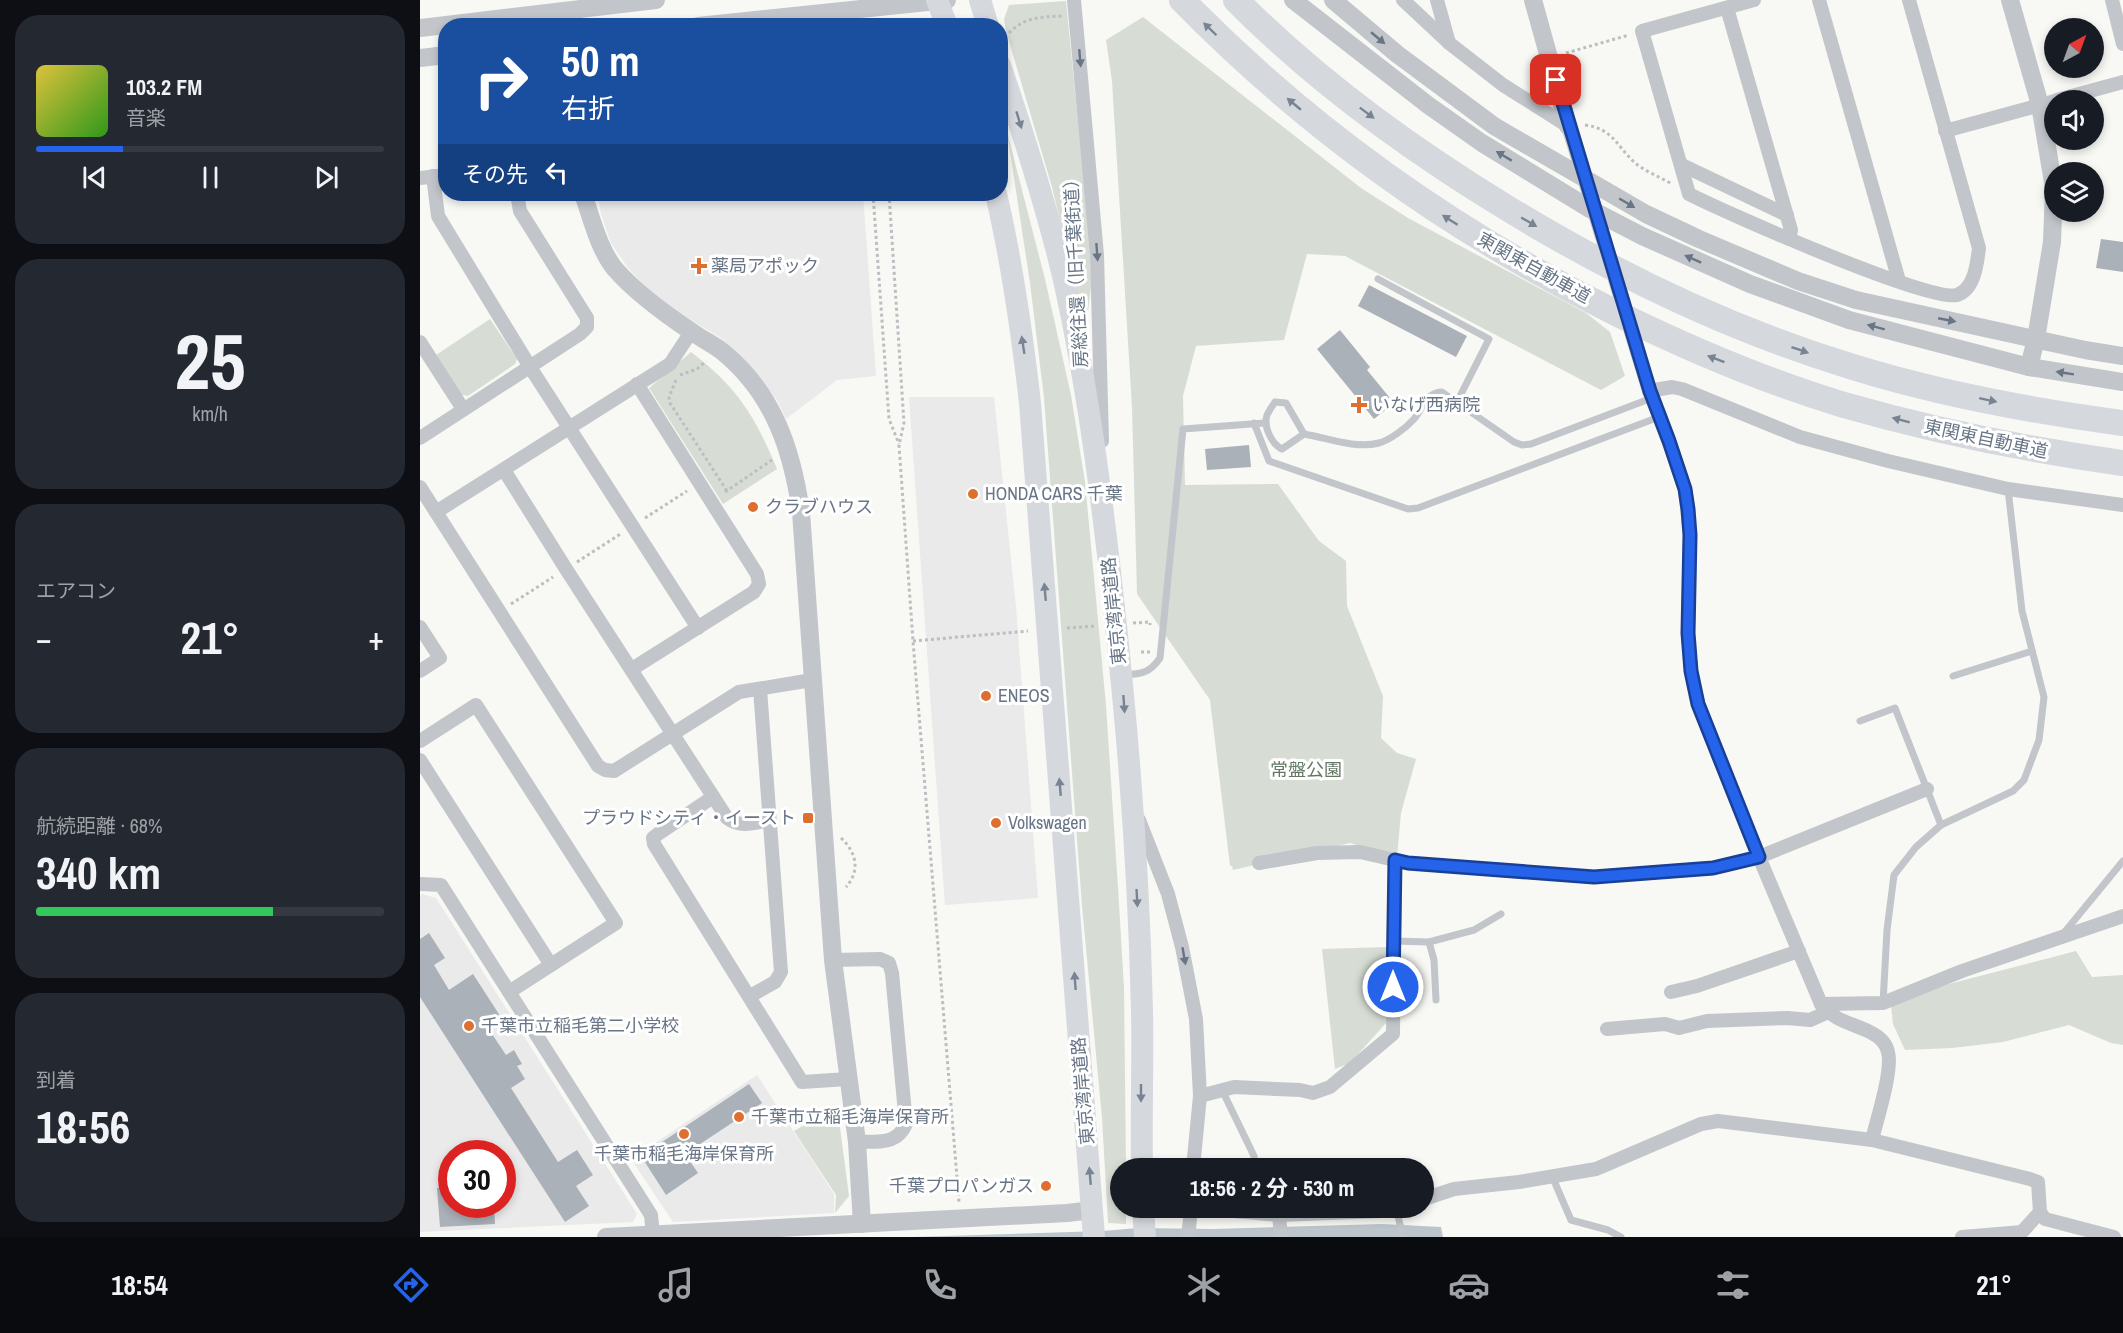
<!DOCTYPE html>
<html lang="ja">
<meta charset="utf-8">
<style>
:root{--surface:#171b24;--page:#242831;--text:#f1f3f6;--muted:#9ea1a6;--line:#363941;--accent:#2563eb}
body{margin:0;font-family:"Archivo Narrow","Noto Sans JP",sans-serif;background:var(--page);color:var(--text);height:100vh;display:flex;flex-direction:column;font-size:22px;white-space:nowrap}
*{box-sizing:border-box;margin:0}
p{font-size:20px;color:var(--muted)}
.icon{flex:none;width:33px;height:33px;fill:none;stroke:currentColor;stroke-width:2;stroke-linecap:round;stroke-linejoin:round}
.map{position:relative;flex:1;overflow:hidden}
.side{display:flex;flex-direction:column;gap:15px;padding:15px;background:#0d0f14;width:420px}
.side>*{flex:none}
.hud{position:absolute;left:18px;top:18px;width:570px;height:183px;border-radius:24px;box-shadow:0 3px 9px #0003;background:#1a4fa0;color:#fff;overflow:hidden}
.needle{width:39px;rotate:41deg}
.controls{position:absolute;left:1624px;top:18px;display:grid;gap:12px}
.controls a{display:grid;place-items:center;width:60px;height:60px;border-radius:50%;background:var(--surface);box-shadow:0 3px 9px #0003;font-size:30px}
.speed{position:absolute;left:18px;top:1140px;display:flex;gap:12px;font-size:30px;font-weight:700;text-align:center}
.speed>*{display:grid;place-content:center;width:78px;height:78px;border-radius:50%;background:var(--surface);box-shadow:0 3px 9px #0003;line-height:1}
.speed .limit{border:9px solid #d22;background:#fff;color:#111}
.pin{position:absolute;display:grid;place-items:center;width:51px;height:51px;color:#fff;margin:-26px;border-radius:12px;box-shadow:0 3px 9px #0006}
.me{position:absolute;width:66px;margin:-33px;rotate:0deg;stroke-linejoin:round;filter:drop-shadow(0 0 4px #0008)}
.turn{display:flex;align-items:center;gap:21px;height:126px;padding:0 24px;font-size:27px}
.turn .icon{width:78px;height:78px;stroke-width:2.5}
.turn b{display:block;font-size:42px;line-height:51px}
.then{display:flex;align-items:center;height:57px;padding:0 24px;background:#0003;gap:12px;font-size:22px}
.big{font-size:45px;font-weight:700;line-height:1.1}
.side .widget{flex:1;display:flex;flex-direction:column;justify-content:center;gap:9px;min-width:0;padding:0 21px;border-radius:24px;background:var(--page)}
.side .dial{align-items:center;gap:0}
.dial b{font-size:78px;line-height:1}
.song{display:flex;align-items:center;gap:18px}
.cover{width:72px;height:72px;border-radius:9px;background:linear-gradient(135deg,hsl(50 70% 55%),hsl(110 70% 35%))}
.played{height:6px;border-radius:3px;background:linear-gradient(90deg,var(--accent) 25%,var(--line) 25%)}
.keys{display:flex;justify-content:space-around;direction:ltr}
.heat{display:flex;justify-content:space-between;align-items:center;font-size:33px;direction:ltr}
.charge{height:9px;border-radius:4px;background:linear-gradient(90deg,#34c759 68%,var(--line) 0)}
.trip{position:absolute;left:690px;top:1158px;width:324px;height:60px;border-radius:30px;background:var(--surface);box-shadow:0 3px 9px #0003;font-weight:700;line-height:60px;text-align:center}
.dock{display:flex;height:96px;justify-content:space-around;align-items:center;background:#090b0e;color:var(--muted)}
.dock .icon{width:42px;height:42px}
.dock .on{color:var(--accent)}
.dock b{font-size:27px;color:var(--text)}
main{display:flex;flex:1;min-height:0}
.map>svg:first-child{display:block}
.built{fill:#e9eae9;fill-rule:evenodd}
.green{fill:#d7ddd5}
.water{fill:#bcc5cb}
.building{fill:#abb1b8}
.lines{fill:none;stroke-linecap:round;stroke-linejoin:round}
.path{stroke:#bcbec1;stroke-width:3;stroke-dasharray:3 3;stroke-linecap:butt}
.service{stroke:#c2c5c9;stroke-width:7}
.minor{stroke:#c2c5c9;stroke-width:14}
.tertiary{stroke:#c2c5c9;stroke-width:18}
.trunk{stroke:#d5d8dd;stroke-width:22}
.motorway{stroke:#d5d8dd;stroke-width:26}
.oneway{fill:#788493}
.oneway2{fill:#687586}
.route-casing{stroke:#184099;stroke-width:15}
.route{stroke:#2563eb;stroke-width:10}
.poi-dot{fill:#df6f2f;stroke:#fff;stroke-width:2}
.labels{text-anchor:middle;stroke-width:6;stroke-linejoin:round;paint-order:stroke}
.poi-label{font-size:18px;fill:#687586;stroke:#fff;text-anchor:start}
.street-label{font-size:18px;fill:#687586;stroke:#fff}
.park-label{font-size:18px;fill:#647863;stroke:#fff}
</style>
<main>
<section class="side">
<div class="widget">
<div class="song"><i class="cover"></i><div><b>103.2 FM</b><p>音楽</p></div></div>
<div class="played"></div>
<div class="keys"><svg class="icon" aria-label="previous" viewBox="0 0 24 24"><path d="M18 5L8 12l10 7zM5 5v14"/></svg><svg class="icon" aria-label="pause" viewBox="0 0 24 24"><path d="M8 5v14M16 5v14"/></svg><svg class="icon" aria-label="next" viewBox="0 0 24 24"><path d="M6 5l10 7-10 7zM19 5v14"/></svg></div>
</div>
<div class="widget dial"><b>25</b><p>km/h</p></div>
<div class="widget"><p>エアコン</p>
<div class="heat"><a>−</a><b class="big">21°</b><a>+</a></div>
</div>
<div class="widget"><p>航続距離 · 68%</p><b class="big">340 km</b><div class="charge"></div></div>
<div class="widget"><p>到着</p><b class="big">18:56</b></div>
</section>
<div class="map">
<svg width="1703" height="1237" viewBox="0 0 1703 1237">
<rect width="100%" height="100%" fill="#f8f8f5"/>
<!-- built -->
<g class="built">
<path d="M178 194H443L456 376 417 380 366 419 357 400 318 353 298 336 257 312 229 290 208 268 191 243 181 214Z"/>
<path d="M574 397 596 607 618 898 525 905 489 397Z"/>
<path d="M2 894 16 898 217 1214 213 1222 0 1232V895ZM32 1154H82V1204H32Z"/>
<path d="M337 1075 414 1194V1213L253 1222 211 1159Z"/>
</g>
<!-- green -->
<g class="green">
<path d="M646 1 670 242 671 286 668 312 661 310 632 187 586 31 584 19 589 5Z"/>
<path d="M723 17 941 188 988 218 1166 313 1190 332 1205 376 1181 390 925 256 887 254 864 340 776 346 763 396 765 485 858 484 899 541 926 561 927 606 963 696 961 738 977 753 996 759 981 813 977 857 930 843 813 870 812 866H810L790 700 717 594 712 407 692 81 686 40Z"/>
<path d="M587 132 625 279 651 395 665 482 686 705 699 903 704 988 706 1168H700V1208H706V1224L688 1223 682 1118 662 906 624 398 610 283Z"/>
<path d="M70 319 97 359 95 364 48 396 42 395 16 355Z"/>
<path d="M271 352C317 387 335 416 357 469L303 504 229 388Z"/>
<path d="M967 947V1022L930 1063 915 1069 902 949Z"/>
<path d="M1656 951 1672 977 1703 975V1045L1691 1043 1649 1025 1583 1042 1532 1048 1485 1050 1473 1024 1471 1005 1525 985Z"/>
<path d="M393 1120H419L429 1196 415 1213 416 1195 374 1131Z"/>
</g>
<!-- water -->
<path class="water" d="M962 1224 1021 1227 1023 1237H493L683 1231 718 1228 793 1229Z"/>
<!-- building -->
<g class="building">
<path d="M1681 239 1703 242V272L1676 268Z"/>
<path d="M949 285 1047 336 1036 357 938 306Z"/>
<path d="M920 330 950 367 947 370 974 403 954 419 897 349Z"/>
<path d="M829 445 831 467 787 470 785 449Z"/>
<path d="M9 933 25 958 14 965 29 990 53 974 84 1022 70 1031 86 1055 94 1050 102 1064 97 1066 105 1079 91 1088 138 1162 157 1150 173 1175 156 1186 169 1206 145 1222 0 997V939Z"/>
<path d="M329 1084 342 1103 265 1154 278 1173 246 1195 221 1156Z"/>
<path d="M32 1187V1204H74L75 1224 20 1227 17 1188Z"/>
</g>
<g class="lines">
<!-- path -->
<g class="path">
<path d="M589 33C604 17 621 17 642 16"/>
<path d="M1146 53 1209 35"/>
<path d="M1165 125C1193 129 1196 145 1214 162 1224 171 1240 177 1252 184"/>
<path d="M453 194 469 419 479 444"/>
<path d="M469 194 484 423 479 445 493 641 539 1202"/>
<path d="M260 375 277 369 286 361"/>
<path d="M256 380 249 397 250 403 307 491"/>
<path d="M305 492 352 460"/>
<path d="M225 518 267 491"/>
<path d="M157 562 202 533"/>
<path d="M91 604 133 577"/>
<path d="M713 623 730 622V625"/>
<path d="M647 628 676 626"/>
<path d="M493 641 608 631"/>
<path d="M721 652H730"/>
<path d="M421 838C436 852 441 870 426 887"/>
</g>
<!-- service -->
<g class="service">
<path d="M958 279 1069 339 1037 402"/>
<path d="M855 402 866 403 884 434 862 449C852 444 843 427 847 415 849 411 852 406 855 402Z"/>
<path d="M834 423 849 461 988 509 998 508 1239 417"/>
<path d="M884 434C907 438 935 449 959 443 970 440 986 428 994 419 1004 407 1005 393 1022 392L1094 442 1102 445 1111 444 1232 398"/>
<path d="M704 675C721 674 730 673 740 658L763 429 845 423"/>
<path d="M1533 676 1612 651"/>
<path d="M1440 721 1475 708 1521 825"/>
<path d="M1643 934 1703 861"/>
<path d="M974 941 1009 942 1054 930 1081 914"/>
<path d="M1009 942 1014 960 1016 1000"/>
<path d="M1463 1003 1467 930 1474 875 1496 847 1521 825 1593 791 1604 780 1619 740 1624 697 1602 611 1588 489"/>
<path d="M802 1090 834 1156 835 1168"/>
<path d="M1132 1176 1151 1220 1188 1230 1201 1237"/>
<path d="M976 1208 983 1237"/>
</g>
<!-- minor -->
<g class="minor">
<path d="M654 0 677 255 682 441"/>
<path d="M983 0 1029 43 1083 85 1148 126 1229 391 1249 441 1265 489 1270 535 1268 633 1271 671 1278 704 1339 857 1401 1004C1416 1022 1430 1022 1450 1032 1458 1036 1466 1042 1468 1052 1473 1070 1457 1119 1452 1140"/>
<path d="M1017 0 1029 43"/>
<path d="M1334 0 1222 31 1269 194C1304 212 1510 303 1537 295 1555 289 1557 263 1559 248L1489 0"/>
<path d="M1399 0 1479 281"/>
<path d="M1692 0 1703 44"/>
<path d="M1307 8 1371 230 1369 239"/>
<path d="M1637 100 1703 82"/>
<path d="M1525 131 1635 101"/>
<path d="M1262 165 1367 215"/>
<path d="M13 176 18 216 110 367 278 628"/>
<path d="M0 178 26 175"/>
<path d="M0 342 43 409"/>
<path d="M1229 391 1252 387 1262 389 1380 437 1468 461 1588 489 1703 505"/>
<path d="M0 438 160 334 167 327V318L100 211 97 194"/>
<path d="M84 470 146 569 307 818C320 828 335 823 349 820"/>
<path d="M0 487 178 766 185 770 194 771 319 692 392 680"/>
<path d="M16 512 250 364 271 332"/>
<path d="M0 627 20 658 0 671"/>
<path d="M212 669 334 592 339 584 337 574 217 384"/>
<path d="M0 741 56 705 196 923 89 992"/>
<path d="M0 760 131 965"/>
<path d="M293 797 238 834 233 838 234 844 382 1082 428 1079"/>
<path d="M719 820 748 894 762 947 776 1019 780 1096 773 1168"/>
<path d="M839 863 897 853 940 852 988 863 1174 877 1293 868 1339 857 1507 789"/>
<path d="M0 884 21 885 231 1215 233 1235"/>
<path d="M413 960 460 959 469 963 472 973 486 1124C476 1146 458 1141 437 1142"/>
<path d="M1251 992 1277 986 1379 951"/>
<path d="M330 996 355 982 361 972 340 689"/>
<path d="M1401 1004 1463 1003 1542 971 1703 916"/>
<path d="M1187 1029 1245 1024 1259 1028 1287 1021 1367 1018 1390 1020 1408 1012"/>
<path d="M780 1096 814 1087 880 1090 893 1093 910 1087 973 1034 975 860"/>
<path d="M1004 1199 1034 1189 1099 1182 1176 1169 1281 1124 1298 1121 1452 1140 1610 1179 1618 1182 1620 1212 1625 1219 1694 1237"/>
<path d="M781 1208 859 1215 962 1211 977 1208"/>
<path d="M859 1215 861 1237"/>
<path d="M768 1237 770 1219 769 1208"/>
<path d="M1542 1237 1602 1232 1620 1212"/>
</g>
<!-- tertiary -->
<g class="tertiary">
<path d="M873 0 1008 105 1062 143 1170 209 1222 236 1330 284 1429 320 1609 367 1703 382"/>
<path d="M913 0 977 54 1074 126 1226 214 1279 239 1378 281 1436 300 1665 350 1703 356"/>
<path d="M1113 0 1148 126"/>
<path d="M1590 0 1620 105 1634 188 1632 242 1616 339 1609 367"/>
<path d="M278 26 527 0"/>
<path d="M0 28 236 0"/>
<path d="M0 58 26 55"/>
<path d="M163 194C171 216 179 250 195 269 216 293 245 314 272 332 282 339 294 345 303 352 354 394 372 450 381 512L413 960 437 1142 442 1224"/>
<path d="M186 1237 647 1213 673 1210"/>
</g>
<!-- trunk -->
<g class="trunk">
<path d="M517 0 527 26"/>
<path d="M560 0 568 26"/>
<path d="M580 65C604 136 627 207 644 280 668 388 682 498 694 608 709 742 719 877 722 1011 723 1064 721 1116 722 1168"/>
<path d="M576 194C592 262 602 333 610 403L674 1237"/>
<path d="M723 1208 725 1237"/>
</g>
<!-- motorway -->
<g class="motorway">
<path d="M762 0C890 131 1036 234 1200 315 1272 350 1347 382 1424 405 1515 431 1609 450 1703 463"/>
<path d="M816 0C896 81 990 149 1087 208 1195 274 1311 330 1433 367 1520 394 1612 411 1703 423"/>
</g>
</g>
<!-- one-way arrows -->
<defs><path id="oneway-solid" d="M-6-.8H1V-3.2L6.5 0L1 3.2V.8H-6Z" transform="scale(1.5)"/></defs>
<g class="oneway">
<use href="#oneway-solid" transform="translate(790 29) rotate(-136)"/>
<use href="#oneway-solid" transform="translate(874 104) rotate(-140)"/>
<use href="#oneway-solid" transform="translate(947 113) rotate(37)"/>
<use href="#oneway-solid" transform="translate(599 120) rotate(73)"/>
<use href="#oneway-solid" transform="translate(1030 220) rotate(-148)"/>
<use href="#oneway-solid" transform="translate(1109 222) rotate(30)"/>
<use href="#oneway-solid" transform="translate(603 345) rotate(-99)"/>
<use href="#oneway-solid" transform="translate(1380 350) rotate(19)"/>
<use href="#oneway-solid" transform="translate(1296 359) rotate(-159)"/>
<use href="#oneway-solid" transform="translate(1568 400) rotate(12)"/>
<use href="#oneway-solid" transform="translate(1481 420) rotate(-165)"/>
<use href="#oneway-solid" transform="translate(625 592) rotate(-95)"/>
<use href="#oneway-solid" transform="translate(704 704) rotate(86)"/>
<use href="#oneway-solid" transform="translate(640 787) rotate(-95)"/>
<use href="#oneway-solid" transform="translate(717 898) rotate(87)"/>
<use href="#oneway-solid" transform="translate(655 981) rotate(-94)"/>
<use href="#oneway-solid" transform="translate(721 1093) rotate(90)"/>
<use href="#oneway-solid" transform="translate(670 1176) rotate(-95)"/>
</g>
<g class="oneway2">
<use href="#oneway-solid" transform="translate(958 38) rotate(40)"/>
<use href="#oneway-solid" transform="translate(660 58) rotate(85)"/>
<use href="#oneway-solid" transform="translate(1084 156) rotate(-149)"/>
<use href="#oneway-solid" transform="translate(1207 203) rotate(30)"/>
<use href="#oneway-solid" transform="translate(677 252) rotate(86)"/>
<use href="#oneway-solid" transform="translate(1273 259) rotate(-156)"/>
<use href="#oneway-solid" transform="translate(1527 320) rotate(11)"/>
<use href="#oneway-solid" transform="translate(1456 327) rotate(-165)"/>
<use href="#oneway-solid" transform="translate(1645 373) rotate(-171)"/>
<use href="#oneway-solid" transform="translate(764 956) rotate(80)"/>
</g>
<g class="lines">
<!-- route casing -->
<g class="route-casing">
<path id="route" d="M973 987 975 860 988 863 1174 877 1293 868 1339 857 1278 704 1271 671 1268 633 1270 535 1268 509 1265 489 1249 441 1230 391 1136 80"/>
</g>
<!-- route -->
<use href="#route" class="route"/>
</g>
<!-- markers -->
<g class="poi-dot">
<path d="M276 257h6v6h6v6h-6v6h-6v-6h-6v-6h6z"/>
<path d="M936 396h6v6h6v6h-6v6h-6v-6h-6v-6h6z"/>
<circle cx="553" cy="494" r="6"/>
<circle cx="333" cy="507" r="6"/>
<circle cx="566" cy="696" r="6"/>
<rect x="382" y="812" width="12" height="12" rx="3"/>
<circle cx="576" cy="823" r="6"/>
<circle cx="49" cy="1026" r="6"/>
<circle cx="319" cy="1117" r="6"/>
<circle cx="264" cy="1134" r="6"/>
<circle cx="626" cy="1186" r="6"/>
</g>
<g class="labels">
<!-- poi labels -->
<g class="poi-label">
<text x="291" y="272">薬局アポック</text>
<text x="952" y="411">いなげ西病院</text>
<text x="565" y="500">HONDA CARS 千葉</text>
<text x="345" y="513">クラブハウス</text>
<text x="578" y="702">ENEOS</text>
<text x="376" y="824" text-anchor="end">プラウドシティ・イースト</text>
<text x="588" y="829">Volkswagen</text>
<text x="61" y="1032">千葉市立稲毛第二小学校</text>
<text x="331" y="1123">千葉市立稲毛海岸保育所</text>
<text x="264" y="1160" text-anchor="middle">千葉市稲毛海岸保育所</text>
<text x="614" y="1192" text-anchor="end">千葉プロパンガス</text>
</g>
<!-- street labels -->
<g class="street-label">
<text transform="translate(1114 268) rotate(29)" y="6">東関東自動車道</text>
<text transform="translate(656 269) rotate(-93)" y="6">房総往還（旧千葉街道）</text>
<text transform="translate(1566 439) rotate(12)" y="6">東関東自動車道</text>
<text transform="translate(694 611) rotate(-96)" y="6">東京湾岸道路</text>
<text transform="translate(663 1091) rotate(-95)" y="6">東京湾岸道路</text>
</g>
<!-- park labels -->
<g class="park-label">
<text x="886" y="776">常盤公園</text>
</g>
</g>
</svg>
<div class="controls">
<a><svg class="needle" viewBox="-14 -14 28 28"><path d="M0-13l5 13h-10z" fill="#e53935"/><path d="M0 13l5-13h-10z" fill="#9ea1a6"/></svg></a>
<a><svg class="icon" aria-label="sound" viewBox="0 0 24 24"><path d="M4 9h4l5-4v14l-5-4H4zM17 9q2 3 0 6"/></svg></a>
<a><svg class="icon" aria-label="layers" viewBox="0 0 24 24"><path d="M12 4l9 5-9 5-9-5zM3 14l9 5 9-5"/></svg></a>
</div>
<div class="speed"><div class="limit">30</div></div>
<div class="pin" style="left:1136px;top:80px;background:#d93025"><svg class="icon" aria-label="arrive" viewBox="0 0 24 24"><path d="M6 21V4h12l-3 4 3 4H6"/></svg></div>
<svg class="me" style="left:973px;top:987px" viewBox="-20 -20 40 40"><circle r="17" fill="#2563eb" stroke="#fff" stroke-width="3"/><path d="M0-11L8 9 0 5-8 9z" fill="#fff"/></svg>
<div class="trip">18:56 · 2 分 · 530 m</div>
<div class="hud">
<div class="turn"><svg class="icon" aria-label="right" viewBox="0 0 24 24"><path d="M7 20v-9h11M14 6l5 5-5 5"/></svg><div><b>50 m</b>右折</div></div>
<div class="then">その先<svg class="icon" aria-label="left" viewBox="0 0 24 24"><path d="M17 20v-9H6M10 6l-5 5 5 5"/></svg></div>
</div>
</div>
</main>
<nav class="dock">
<b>18:54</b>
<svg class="icon on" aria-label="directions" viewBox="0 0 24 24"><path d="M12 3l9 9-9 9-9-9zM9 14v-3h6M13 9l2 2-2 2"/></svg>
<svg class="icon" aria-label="music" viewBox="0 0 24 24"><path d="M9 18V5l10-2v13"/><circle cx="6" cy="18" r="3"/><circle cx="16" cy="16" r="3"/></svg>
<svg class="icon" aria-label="phone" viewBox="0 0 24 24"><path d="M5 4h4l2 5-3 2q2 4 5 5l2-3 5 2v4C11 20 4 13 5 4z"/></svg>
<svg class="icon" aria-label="climate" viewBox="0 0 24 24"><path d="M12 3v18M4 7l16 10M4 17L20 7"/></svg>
<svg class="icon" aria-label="car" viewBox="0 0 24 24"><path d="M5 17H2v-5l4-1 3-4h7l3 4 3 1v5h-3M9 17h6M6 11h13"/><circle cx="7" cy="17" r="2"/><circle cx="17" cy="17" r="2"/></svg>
<svg class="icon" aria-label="filters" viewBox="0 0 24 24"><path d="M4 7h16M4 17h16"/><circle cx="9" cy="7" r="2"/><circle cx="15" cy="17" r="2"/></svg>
<b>21°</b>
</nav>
